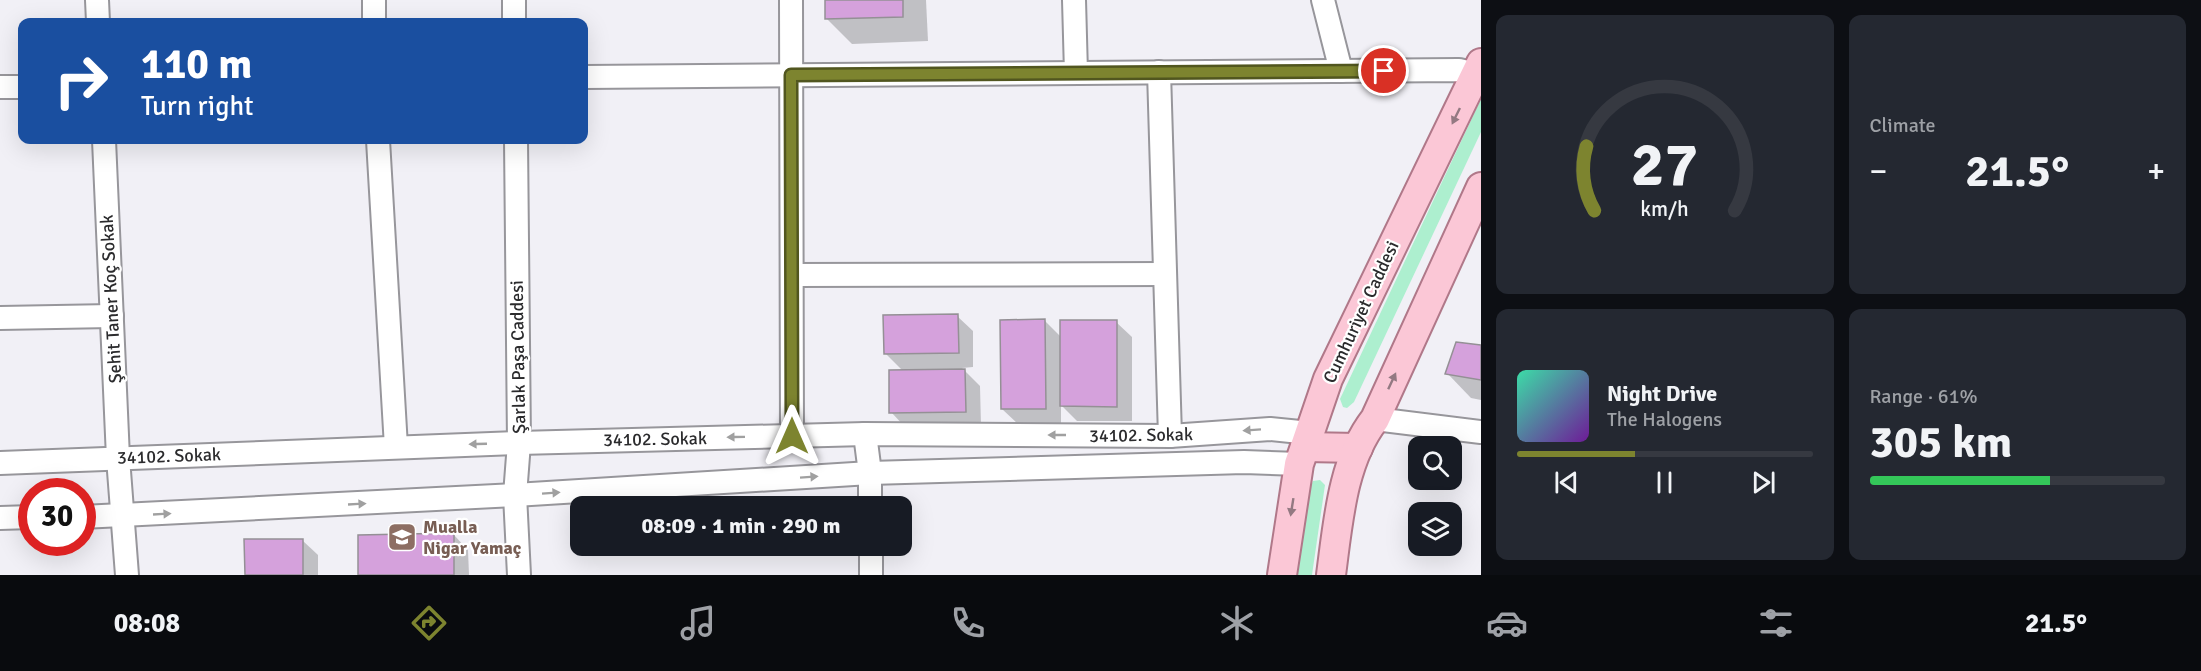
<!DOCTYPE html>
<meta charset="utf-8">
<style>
:root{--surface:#171b24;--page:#242831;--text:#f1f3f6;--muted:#9ea1a6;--line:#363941;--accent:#7d842f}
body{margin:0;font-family:Signika,sans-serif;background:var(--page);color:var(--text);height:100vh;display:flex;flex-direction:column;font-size:22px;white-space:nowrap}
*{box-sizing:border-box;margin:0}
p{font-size:20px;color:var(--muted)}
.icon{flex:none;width:33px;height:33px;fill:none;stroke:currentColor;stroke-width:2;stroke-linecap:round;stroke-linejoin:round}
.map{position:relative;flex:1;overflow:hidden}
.sheet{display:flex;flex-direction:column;gap:15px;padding:15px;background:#0d0f14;width:720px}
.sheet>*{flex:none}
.top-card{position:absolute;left:18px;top:18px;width:570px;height:126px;border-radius:12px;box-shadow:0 6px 24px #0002;background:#1a4fa0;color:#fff;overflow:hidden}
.tools{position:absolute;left:1408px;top:436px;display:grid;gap:12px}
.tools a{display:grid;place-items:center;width:54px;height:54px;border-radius:12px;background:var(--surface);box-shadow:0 6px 24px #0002;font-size:30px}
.speed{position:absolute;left:18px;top:478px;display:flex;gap:12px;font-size:30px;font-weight:700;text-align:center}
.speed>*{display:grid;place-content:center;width:78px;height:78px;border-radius:50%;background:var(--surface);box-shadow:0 6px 24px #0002;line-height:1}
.speed .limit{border:9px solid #d22;background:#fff;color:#111}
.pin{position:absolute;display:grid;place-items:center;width:51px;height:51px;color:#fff;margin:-26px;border:3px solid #fff;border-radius:50%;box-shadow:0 2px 6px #0007}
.me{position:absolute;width:66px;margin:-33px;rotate:0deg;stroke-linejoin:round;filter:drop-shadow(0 0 4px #0008)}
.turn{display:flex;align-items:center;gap:21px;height:126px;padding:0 24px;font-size:27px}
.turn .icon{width:78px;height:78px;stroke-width:2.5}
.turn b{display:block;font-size:42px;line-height:51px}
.big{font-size:45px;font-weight:800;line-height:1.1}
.sheet .tile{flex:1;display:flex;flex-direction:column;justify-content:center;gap:9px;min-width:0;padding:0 21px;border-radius:12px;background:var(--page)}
.sheet .dial{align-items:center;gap:0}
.dial svg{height:156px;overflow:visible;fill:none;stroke:var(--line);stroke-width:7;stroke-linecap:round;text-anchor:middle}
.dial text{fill:var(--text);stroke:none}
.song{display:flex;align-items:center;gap:18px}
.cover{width:72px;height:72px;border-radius:9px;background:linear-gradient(135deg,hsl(160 70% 55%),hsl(280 70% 35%))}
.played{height:6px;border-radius:3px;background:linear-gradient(90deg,var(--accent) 40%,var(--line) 40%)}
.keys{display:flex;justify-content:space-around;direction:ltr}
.heat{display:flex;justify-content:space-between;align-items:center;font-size:33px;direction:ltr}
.charge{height:9px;border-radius:4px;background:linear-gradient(90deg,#34c759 61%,var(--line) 0)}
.sheet .tiles{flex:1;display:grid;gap:15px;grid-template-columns:repeat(2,1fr)}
.trip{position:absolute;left:570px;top:496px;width:342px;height:60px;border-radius:12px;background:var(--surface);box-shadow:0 6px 24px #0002;font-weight:800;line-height:60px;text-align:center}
.menu{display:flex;height:96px;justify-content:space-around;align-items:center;background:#090b0e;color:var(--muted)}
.menu .icon{width:42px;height:42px}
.menu .on{color:var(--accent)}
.menu b{font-size:27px;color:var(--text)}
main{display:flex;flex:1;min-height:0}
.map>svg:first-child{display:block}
.green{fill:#adefcf}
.shadow{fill:#0003}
.building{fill:#d5a1dc;stroke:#949095;stroke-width:1.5}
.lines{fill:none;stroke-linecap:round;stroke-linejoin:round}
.minor-casing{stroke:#97969b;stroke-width:26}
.major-casing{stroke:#b07889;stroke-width:32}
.minor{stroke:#fff;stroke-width:22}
.major{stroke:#fbc7d6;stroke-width:28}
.oneway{fill:#937982}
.oneway2{fill:#a0a0a0}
.route-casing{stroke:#51561f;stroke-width:15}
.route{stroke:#7d842f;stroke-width:10}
.labels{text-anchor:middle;stroke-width:4.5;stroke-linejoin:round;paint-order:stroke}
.street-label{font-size:18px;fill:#2b2b2d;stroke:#fff}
.education-label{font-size:18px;font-weight:bold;fill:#785e54;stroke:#fff;text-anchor:start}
</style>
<main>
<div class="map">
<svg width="1481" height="575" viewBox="0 0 1481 575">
<rect width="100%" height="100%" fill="#f1f0f6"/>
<!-- green -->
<g class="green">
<path d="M1481 99V132L1354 402 1347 408 1343 407 1340 399Z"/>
<path d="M1320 480 1325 485 1312 575H1297L1311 485 1313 481Z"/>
</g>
<!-- shadow -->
<g class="shadow">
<path d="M826 0H926L928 41 852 44 827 19Z"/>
<path d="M957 316 973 331V367L962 368 980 386 981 426 906 428 891 412 903 371 885 353Z"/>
<path d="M1045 321 1062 338 1116 322 1132 337V421H1077L1061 405V423L1018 424 1002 409Z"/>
<path d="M1481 347V400L1471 398 1447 373Z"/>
<path d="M453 534 468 550 469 575H360Z"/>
<path d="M302 540 318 555V575H246Z"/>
</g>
<!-- building -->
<g class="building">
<path d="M825 0H903V17L825 19Z"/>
<path d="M958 314 959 353 884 354 883 315Z"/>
<path d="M1045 319 1046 409H1001L1000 320Z"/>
<path d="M1060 320H1117V407L1060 406Z"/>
<path d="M1456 342 1481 345V380L1445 374Z"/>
<path d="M965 369 966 412 889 413V370Z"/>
<path d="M454 533V575H358V535Z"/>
<path d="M244 539H303V575H245Z"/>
</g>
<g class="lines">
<!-- minor casing -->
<g class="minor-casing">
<g id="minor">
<path d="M97 0 98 22"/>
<path d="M374 0V22"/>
<path d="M514 0V22"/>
<path d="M791 0 792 436"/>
<path d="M1074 0 1076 73"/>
<path d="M1323 0 1341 71"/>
<path d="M1159 72 1170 436"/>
<path d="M584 77 1459 70 1476 74"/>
<path d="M0 87H22"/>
<path d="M104 140 118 458 127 575"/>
<path d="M378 140 396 447"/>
<path d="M516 140 519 443 515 495 519 575"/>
<path d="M792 275 1165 274"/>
<path d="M0 318 112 316"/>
<path d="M1375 419 1481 432"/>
<path d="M865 434 870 473V507"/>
<path d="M0 463 519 443 865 434 1170 436 1270 429 1310 433"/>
<path d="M82 517 515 495 870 473 1244 462 1299 464"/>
<path d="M0 518 32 517"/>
<path d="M871 546V575"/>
</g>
</g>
<!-- major casing -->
<g class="major-casing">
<g id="major">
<path d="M1305 447 1358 448"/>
<path d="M1282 575 1299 464 1328 379 1481 63"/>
<path d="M1331 575C1338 523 1342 461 1375 419L1481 187"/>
</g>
</g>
<!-- minor -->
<use href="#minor" class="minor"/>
<!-- major -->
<use href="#major" class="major"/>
</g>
<!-- one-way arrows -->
<defs><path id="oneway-solid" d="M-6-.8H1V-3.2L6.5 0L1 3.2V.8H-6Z" transform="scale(1.5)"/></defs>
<g class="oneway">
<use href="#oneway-solid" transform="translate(1456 116) rotate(116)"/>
<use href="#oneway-solid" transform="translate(1392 381) rotate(-65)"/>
<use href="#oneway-solid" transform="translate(1292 507) rotate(99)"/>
</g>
<g class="oneway2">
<use href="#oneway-solid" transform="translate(1252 430) rotate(176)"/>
<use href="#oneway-solid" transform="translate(1057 435) rotate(-180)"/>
<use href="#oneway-solid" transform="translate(736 437) rotate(179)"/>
<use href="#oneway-solid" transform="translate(478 444) rotate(178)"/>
<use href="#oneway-solid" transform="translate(809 477) rotate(-4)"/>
<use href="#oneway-solid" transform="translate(551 493) rotate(-4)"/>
<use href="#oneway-solid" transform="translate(357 504) rotate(-3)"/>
<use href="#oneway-solid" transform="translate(162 514) rotate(-3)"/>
</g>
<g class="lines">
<!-- route casing -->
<g class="route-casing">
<path id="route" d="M792 436 791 75 1384 71"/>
</g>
<!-- route -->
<use href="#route" class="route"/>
</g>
<!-- icons -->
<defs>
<g id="school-square" transform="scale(1.5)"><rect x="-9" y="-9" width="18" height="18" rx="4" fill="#8d6e63" stroke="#fff"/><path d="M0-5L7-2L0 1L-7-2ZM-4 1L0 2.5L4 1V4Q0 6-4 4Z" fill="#fff"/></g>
</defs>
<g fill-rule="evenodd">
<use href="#school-square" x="402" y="537"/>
</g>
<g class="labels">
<!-- street labels -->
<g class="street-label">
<text transform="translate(111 299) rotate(-93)" y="6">Şehit Taner Koç Sokak</text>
<text transform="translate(1361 312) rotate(-65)" y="6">Cumhuriyet Caddesi</text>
<text transform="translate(518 357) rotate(-91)" y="6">Şarlak Paşa Caddesi</text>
<text transform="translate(1141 435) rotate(-1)" y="6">34102. Sokak</text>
<text transform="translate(655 439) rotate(-1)" y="6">34102. Sokak</text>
<text transform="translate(169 456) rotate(-2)" y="6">34102. Sokak</text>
</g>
<!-- education labels -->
<g class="education-label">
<text x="423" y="533">Mualla<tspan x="423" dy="21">Nigar Yamaç</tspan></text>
</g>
</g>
</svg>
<div class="tools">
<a><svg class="icon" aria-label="search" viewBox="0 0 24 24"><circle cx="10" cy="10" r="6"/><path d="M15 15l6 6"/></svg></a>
<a><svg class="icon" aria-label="layers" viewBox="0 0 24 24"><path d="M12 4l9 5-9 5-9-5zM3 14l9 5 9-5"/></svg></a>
</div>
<div class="speed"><div class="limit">30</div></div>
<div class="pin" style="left:1384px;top:71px;background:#d93025"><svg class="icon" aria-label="arrive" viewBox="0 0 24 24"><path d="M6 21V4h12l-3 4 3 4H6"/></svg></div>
<svg class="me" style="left:792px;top:436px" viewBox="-20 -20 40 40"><path d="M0-17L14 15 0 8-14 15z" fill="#7d842f" stroke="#fff" stroke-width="4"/></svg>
<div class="trip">08:09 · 1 min · 290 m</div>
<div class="top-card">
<div class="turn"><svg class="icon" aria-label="right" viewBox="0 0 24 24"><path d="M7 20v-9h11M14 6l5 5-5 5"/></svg><div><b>110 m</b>Turn right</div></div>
</div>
</div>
<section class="sheet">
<div class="tiles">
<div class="tile dial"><svg viewBox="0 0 100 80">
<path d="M14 69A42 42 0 1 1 86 69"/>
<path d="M14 69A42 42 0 0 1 10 36" stroke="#7d842f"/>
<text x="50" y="56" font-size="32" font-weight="700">27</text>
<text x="50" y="72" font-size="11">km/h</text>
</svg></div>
<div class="tile"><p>Climate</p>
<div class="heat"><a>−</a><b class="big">21.5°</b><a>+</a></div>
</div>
<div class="tile">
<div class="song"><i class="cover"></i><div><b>Night Drive</b><p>The Halogens</p></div></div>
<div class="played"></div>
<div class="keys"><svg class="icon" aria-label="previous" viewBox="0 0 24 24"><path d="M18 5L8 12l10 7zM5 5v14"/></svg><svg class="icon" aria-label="pause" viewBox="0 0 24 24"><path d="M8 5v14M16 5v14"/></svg><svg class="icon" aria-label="next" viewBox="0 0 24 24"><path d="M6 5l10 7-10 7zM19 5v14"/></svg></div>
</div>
<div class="tile"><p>Range · 61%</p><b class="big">305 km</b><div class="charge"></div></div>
</div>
</section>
</main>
<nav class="menu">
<b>08:08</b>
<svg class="icon on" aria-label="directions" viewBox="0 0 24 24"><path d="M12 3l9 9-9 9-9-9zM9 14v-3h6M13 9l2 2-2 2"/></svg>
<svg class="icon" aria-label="music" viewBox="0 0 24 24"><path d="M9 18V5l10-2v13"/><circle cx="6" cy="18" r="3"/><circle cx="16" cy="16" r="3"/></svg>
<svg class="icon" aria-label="phone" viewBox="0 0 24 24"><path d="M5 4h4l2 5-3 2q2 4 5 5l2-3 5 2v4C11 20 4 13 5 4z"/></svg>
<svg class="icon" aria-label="climate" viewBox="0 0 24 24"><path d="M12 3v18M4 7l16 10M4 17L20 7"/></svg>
<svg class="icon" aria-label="car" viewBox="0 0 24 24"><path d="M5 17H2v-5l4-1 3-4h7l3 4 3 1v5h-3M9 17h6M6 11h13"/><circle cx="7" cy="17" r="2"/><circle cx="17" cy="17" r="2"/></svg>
<svg class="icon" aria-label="filters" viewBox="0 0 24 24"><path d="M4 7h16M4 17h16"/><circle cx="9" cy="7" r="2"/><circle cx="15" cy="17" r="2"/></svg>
<b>21.5°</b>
</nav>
